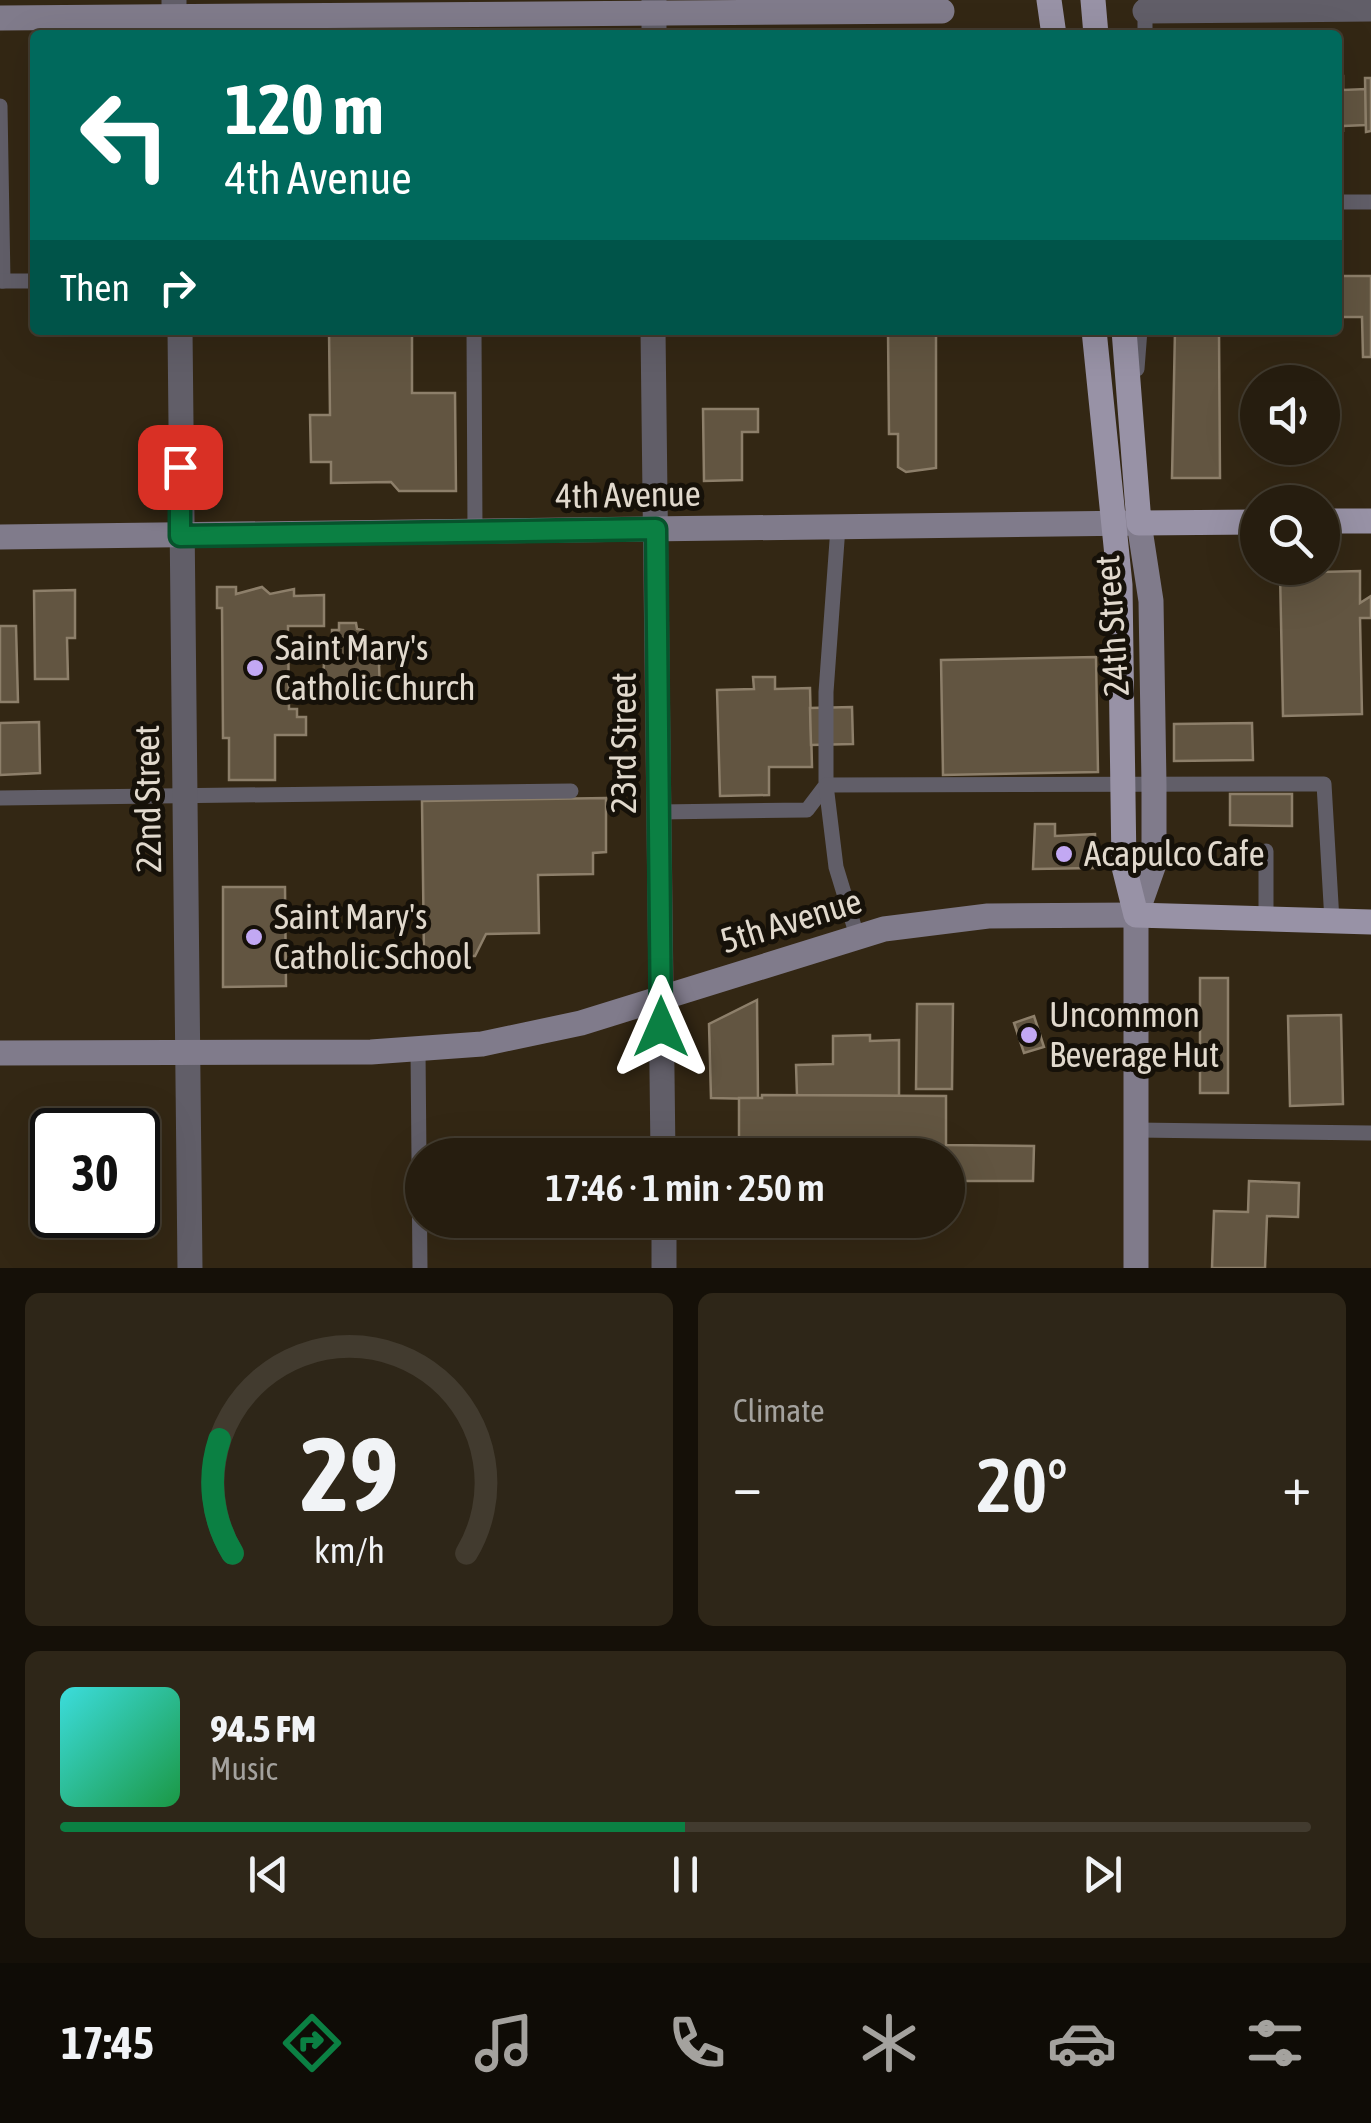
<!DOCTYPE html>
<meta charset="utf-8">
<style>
:root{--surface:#261d0f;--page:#2e2618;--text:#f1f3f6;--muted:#a4a29e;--line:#423b2f;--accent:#0b8043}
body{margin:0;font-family:"Asap Condensed",sans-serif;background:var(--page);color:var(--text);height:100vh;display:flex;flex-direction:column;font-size:38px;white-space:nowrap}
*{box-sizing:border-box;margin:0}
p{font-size:32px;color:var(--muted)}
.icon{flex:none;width:55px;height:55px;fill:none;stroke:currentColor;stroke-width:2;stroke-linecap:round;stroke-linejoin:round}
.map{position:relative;height:1268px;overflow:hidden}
.sheet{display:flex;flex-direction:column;gap:25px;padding:25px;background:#151008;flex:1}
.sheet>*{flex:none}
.guide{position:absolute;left:30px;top:30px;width:1312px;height:305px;border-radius:10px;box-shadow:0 10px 40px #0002,0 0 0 2px var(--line);background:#00695c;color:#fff;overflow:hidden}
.fabs{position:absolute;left:1240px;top:365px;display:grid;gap:20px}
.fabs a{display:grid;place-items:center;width:100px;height:100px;border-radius:50%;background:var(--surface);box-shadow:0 10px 40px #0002,0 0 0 2px var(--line);font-size:50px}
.speed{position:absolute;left:30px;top:1108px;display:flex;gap:20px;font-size:50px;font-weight:700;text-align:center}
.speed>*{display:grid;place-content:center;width:130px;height:130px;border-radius:50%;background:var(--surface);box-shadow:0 10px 40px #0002,0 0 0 2px var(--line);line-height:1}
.speed .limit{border:5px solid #111;border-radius:15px;background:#fff;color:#111}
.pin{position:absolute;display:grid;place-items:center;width:85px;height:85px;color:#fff;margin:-42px;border-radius:20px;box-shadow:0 5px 15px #0006}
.me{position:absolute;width:110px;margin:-55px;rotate:0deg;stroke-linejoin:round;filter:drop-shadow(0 0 8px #0008)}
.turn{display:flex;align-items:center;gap:35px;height:210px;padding:0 30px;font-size:45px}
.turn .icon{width:130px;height:130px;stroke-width:2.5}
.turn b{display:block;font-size:70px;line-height:85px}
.then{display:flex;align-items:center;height:95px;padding:0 30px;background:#0003;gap:20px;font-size:38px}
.big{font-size:75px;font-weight:600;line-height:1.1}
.sheet .widget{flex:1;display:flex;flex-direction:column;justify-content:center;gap:15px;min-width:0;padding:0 35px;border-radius:15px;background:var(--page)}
.sheet .dial{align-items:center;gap:0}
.dial svg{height:260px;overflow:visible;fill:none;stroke:var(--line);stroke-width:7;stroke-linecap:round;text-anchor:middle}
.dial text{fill:var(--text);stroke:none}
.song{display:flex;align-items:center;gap:30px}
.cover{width:120px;height:120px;border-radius:15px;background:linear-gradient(135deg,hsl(180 70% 55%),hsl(140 70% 35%))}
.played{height:10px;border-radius:5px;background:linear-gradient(90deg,var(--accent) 50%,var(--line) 50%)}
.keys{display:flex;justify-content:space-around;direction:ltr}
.heat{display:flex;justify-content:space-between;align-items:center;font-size:55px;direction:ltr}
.sheet .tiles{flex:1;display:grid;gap:25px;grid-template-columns:1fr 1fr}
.widget:last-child{grid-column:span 2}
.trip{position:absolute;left:405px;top:1138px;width:560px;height:100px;border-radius:50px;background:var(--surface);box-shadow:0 10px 40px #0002,0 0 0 2px var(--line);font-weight:600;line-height:100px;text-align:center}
.tab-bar{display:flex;height:160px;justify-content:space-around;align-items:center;background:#0f0c06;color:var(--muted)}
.tab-bar .icon{width:70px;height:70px}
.tab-bar .on{color:var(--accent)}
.tab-bar b{font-size:45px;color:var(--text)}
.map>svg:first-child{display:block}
.building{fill:#625541;stroke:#8d7f6a;stroke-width:2.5}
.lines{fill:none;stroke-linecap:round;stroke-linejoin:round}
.lane{stroke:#615e68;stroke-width:15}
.street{stroke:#615e68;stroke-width:25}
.secondary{stroke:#807b8b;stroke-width:25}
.primary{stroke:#9892a6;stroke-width:25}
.route-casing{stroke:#07532c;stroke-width:25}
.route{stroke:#0b8043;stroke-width:18}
.poi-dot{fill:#c2a8f3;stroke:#161109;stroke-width:4}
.labels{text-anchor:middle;stroke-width:10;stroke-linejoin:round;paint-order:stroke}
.street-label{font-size:35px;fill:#e1d9cd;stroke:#161109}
.poi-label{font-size:35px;fill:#e1d9cd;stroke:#161109;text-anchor:start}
</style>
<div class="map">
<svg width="1371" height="1268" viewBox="0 0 1371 1268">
<rect width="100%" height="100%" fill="#332714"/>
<!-- building -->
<g class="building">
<path d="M1338 76H1343V90L1366 89V125L1343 126V131L1338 132Z"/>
<path d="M1365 78H1371V131L1366 132Z"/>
<path d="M1338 276H1371V357H1363L1362 317H1338Z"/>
<path d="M329 330H412V393H455L456 491H399L391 482 331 483V462H311L310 415H330Z"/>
<path d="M888 330H936V468L906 472 898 467V434H889Z"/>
<path d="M1175 330H1219L1220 478H1172Z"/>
<path d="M703 409H758V432H742V480L704 481Z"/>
<path d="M1360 571V603L1371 596V618H1360L1362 714 1283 716 1280 573Z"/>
<path d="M217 587H236V594L262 587 270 594 294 589V596L324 595V626H288L289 709H297V717H306V735H275V780H229V738H223L222 608H217Z"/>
<path d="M75 590V638H67L68 679H35L34 591Z"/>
<path d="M339 623H356L357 629 363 630V642H384L389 648V659L379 665 380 690H359V684L323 685 325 640H332V630H339Z"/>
<path d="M0 626H16L18 702H0Z"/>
<path d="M1096 657 1098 772 943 775 941 660Z"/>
<path d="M753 677H775V689L810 688 812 767H769V795L720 796 717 690 754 689Z"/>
<path d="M852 707 853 744 811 745 810 708Z"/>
<path d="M39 722 40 773 0 775V723Z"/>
<path d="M1252 723 1253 760 1174 761V724Z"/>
<path d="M1230 794H1292V826L1230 825Z"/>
<path d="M606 798V852L593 853V874L538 875 539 933 486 934 475 956H424L422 801Z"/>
<path d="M1035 824H1055V836L1095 834 1096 868 1033 869Z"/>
<path d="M223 887H285L286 986 223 987Z"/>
<rect x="1200" y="978" width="28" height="115"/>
<path d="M757 1000 758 1099 711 1098 709 1024Z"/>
<path d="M917 1004H953L952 1089H916Z"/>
<path d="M1341 1015 1343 1104 1290 1106 1288 1016Z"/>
<path d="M1034 1016 1044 1047 1024 1053 1014 1023Z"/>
<path d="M870 1035V1041L899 1040V1096L797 1095 796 1065 833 1064V1036Z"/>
<path d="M762 1095 946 1096V1145L1034 1146 1033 1181H948V1155H739V1098H762Z"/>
<path d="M1249 1181 1299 1183 1298 1217 1267 1216 1265 1268H1212L1214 1211 1248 1212Z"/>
</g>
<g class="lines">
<!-- lane -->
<g class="lane">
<path d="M1145 4V35"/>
<path d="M0 106 3 281"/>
<path d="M1338 202H1371"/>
<path d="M0 281H35"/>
<path d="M474 330 475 532"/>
<path d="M1137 369 1140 330"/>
<path d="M0 798 571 791"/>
<path d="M659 812 807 810 826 785V692L838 527"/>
<path d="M1266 851V919"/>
<path d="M857 936 836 867 826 785 1324 784 1332 921"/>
<path d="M418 1050 420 1268"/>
<path d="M1136 1130 1371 1133"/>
</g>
<!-- street -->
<g class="street">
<path d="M174 0V35"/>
<path d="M1145 11 1371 9"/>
<path d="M654 35V0"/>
<path d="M180 330 190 1268"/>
<path d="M653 330 663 1155"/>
<path d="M664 1220V1268"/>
</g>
<!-- secondary -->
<g class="secondary">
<path d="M0 18 942 11"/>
<path d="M0 537 1139 523 1151 601 1154 785V864L1136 915V1268"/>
<path d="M0 1053 371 1052 482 1044 581 1023 884 929 988 916 1136 915"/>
</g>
<!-- primary -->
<g class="primary">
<path d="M1049 0 1054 35"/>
<path d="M1093 0 1096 35"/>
<path d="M1094 330 1120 585 1124 867 1136 915 1371 922"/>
<path d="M1124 330 1139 523 1258 522"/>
<path d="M1322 521H1371"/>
</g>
</g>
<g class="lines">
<!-- route casing -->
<g class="route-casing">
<path id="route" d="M180 467V536L656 529 661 1027"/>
</g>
<!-- route -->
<use href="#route" class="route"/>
</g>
<!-- markers -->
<g class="poi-dot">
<circle cx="255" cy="668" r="10"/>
<circle cx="1064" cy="854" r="10"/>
<circle cx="254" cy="937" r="10"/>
<circle cx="1029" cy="1035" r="10"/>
</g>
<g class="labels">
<!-- street labels -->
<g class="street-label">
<text transform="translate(628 495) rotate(-1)" y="12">4th Avenue</text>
<text transform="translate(1112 626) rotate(-94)" y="12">24th Street</text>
<text transform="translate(624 743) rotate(-90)" y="12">23rd Street</text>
<text transform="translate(148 799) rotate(-91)" y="12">22nd Street</text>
<text transform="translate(791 921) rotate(-17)" y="12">5th Avenue</text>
</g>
<!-- poi labels -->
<g class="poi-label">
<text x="275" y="660">Saint Mary's<tspan x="275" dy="40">Catholic Church</tspan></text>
<text x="1084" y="866">Acapulco Cafe</text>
<text x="274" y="929">Saint Mary's<tspan x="274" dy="40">Catholic School</tspan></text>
<text x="1049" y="1027">Uncommon<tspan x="1049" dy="40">Beverage Hut</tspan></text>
</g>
</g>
</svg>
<div class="fabs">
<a><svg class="icon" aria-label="sound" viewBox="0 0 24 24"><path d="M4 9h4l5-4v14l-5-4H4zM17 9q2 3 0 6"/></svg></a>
<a><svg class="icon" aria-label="search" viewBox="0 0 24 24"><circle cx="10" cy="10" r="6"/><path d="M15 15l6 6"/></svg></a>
</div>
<div class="speed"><div class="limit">30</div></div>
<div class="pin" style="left:180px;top:467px;background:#d93025"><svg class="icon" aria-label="arrive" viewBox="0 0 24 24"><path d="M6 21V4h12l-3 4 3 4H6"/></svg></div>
<svg class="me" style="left:661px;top:1027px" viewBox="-20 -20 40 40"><path d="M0-17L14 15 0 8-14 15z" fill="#0b8043" stroke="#fff" stroke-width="4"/></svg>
<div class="trip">17:46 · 1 min · 250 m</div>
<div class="guide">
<div class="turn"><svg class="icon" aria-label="left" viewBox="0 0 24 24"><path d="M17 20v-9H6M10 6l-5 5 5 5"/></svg><div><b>120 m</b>4th Avenue</div></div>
<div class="then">Then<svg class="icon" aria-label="right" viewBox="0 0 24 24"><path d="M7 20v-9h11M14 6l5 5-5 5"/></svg></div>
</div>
</div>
<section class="sheet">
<div class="tiles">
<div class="widget dial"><svg viewBox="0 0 100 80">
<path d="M14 69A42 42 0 1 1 86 69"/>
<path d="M14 69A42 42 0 0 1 10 34" stroke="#0b8043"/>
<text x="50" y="56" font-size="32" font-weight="700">29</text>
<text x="50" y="72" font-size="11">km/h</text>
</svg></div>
<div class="widget"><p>Climate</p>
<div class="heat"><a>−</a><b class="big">20°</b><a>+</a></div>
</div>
<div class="widget">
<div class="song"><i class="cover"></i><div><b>94.5 FM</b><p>Music</p></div></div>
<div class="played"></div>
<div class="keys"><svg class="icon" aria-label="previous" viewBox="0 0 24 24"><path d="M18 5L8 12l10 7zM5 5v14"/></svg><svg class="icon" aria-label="pause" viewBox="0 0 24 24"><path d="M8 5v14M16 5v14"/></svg><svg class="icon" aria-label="next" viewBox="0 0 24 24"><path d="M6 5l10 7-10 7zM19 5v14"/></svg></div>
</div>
</div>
</section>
<nav class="tab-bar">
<b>17:45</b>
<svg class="icon on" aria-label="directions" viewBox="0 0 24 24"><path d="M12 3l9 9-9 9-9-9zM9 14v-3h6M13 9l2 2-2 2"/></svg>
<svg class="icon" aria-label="music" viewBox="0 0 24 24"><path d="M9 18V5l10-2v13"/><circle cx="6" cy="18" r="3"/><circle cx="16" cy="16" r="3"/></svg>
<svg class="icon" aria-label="phone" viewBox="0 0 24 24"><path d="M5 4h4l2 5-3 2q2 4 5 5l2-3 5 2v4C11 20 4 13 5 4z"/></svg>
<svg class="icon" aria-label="climate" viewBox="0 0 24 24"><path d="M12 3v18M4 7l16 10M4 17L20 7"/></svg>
<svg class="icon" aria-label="car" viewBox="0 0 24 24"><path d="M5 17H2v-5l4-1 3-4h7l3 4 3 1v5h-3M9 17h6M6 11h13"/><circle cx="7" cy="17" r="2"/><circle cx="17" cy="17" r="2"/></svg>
<svg class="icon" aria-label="filters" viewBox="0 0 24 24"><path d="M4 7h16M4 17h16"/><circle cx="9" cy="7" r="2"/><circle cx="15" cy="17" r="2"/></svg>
</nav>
